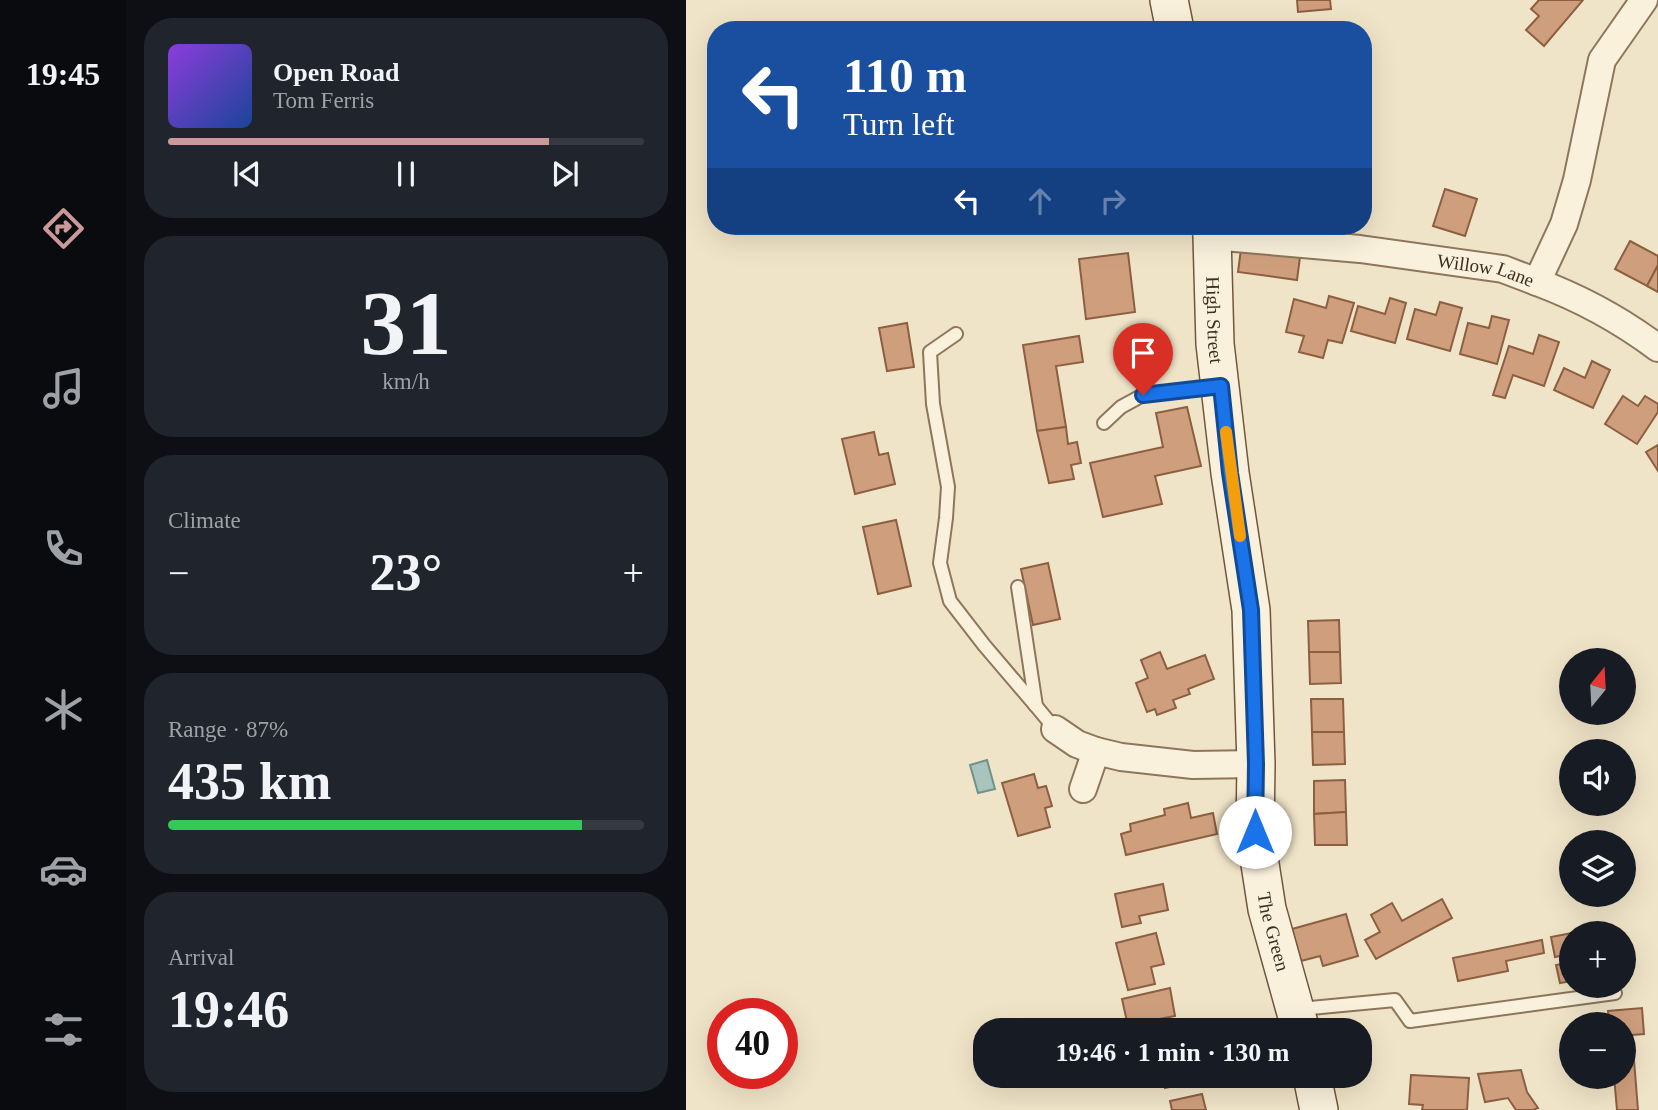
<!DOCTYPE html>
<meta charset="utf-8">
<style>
:root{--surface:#171b24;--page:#20242c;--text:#f1f3f6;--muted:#9ea1a6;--line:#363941;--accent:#cc999b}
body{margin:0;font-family:"Times New Roman",serif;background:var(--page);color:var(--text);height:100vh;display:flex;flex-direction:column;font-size:26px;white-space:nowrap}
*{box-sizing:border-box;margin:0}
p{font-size:23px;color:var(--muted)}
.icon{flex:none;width:38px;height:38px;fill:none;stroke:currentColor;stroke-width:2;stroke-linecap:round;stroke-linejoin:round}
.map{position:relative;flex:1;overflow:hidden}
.drawer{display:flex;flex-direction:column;gap:18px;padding:18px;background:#0d0f14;width:560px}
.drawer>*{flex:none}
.guide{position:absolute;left:21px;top:21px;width:665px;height:214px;border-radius:28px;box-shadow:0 7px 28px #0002;background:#1a4fa0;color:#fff;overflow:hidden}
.needle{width:46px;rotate:18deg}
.buttons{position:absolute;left:873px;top:648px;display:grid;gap:14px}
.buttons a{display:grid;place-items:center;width:77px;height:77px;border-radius:50%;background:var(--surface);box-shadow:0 7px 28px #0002;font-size:35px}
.speed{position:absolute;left:21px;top:998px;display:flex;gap:14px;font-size:35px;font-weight:700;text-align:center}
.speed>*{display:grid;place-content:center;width:91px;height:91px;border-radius:50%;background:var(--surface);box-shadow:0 7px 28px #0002;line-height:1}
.speed .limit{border:10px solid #d22;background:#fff;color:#111}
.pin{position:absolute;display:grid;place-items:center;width:60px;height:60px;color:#fff;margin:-72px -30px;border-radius:50% 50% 50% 0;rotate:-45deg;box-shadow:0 0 7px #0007}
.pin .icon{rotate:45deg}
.me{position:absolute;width:77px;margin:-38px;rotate:0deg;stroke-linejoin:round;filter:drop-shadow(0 0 5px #0008)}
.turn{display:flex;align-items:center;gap:24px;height:147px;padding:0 21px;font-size:32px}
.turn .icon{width:91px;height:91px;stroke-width:2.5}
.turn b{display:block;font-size:49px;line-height:60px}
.lanes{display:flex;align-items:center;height:66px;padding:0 21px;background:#0003;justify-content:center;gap:35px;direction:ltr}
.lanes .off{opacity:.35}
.big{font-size:52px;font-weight:600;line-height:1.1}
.drawer .card{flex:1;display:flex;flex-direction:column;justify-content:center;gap:10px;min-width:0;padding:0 24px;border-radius:28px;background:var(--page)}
.drawer .dial{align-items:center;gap:0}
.dial b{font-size:91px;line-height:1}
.song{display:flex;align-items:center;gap:21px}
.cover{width:84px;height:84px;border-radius:10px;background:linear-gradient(135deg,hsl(270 70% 55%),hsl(220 70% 35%))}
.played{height:7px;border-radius:4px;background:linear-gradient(90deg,var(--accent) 80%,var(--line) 80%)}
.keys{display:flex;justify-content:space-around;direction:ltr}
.heat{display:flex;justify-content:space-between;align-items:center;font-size:38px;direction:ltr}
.charge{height:10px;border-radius:5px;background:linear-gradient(90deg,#34c759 87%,var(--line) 0)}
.trip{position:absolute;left:287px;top:1018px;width:399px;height:70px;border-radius:28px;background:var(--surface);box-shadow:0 7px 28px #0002;font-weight:600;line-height:70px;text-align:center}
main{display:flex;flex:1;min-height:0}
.tab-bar{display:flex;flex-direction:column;width:126px;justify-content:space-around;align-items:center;background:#090b0e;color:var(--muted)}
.tab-bar .icon{width:49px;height:49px}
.tab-bar .selected{color:var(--accent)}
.tab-bar b{font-size:32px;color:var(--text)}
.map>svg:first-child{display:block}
.water{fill:#a9c4bc;stroke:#6f938a;stroke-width:2}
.building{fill:#cf9f7d;stroke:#8d5f41;stroke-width:2}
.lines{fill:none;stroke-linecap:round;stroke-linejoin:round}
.lane-casing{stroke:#8d765c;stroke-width:16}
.street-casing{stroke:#8d765c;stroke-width:30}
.secondary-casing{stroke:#6f573f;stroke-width:40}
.lane{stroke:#faf1dc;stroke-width:12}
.street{stroke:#faf1dc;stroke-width:26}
.secondary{stroke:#faf1dc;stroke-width:37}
.route-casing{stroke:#114b97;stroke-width:18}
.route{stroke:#1a73e8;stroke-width:12}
.slow{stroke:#f59e0b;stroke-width:12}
.labels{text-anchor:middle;stroke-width:7;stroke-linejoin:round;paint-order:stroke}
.street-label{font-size:19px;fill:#3d2e20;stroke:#f7eed8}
</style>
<main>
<nav class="tab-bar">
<b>19:45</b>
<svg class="icon selected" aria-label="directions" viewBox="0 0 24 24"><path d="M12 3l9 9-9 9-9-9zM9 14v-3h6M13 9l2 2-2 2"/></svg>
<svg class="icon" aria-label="music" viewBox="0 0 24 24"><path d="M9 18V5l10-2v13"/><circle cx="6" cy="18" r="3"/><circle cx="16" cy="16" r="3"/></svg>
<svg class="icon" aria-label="phone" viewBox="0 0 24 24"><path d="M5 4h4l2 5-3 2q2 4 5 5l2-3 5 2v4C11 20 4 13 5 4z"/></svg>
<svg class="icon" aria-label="climate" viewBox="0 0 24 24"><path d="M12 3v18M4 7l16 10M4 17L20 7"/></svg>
<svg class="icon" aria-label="car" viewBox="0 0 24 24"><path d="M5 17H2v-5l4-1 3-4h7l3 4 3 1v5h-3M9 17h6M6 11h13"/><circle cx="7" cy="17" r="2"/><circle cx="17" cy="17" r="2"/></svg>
<svg class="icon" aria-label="filters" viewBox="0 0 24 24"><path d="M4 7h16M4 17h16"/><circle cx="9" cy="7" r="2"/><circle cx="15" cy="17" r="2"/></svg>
</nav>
<section class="drawer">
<div class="card">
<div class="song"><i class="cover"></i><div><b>Open Road</b><p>Tom Ferris</p></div></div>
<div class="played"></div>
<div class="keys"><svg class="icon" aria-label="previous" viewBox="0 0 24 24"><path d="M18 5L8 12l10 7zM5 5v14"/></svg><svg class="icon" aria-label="pause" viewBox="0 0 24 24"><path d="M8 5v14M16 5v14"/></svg><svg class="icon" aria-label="next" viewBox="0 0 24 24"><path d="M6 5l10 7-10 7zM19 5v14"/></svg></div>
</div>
<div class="card dial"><b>31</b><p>km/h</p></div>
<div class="card"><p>Climate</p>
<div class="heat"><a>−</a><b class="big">23°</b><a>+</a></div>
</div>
<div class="card"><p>Range · 87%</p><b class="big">435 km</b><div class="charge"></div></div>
<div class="card"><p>Arrival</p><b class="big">19:46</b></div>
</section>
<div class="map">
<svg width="972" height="1110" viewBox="0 0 972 1110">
<rect width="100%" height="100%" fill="#f0e4c8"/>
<!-- water -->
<path class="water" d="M301 760 309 789 292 793 284 765Z"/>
<!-- building -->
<g class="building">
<path d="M611 0H644L645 9 612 12Z"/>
<path d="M853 0H897L858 46 840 30 853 16 845 9Z"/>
<path d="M759 189 791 199 779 236 747 226Z"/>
<path d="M944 241 972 256V265L961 286 929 269Z"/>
<path d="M555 249 614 257 611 280 552 272Z"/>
<path d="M442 253 449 312 400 319 393 259Z"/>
<path d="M972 265V292L961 286Z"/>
<path d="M643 296 668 303 656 343 642 340 637 358 613 352 618 336 600 332 608 299 640 308Z"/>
<path d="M704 298 720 303 709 343 665 331 672 306 699 314Z"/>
<path d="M754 302 776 308 764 351 721 339 729 309 750 315Z"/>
<path d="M806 316 823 320 811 364 774 354 782 323 803 328Z"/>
<path d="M221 323 228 367 201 371 193 328Z"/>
<path d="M853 335 873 342 858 386 827 375 819 398 807 395 823 346 847 354Z"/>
<path d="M393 336 397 362 370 366 380 427 351 431 337 345Z"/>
<path d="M906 361 924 370 907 408 868 390 878 368 899 378Z"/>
<path d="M937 396 952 406 959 396 972 404V412L951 444 919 424Z"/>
<path d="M501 407 515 466 469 476 476 504 417 517 404 463 477 447 470 413Z"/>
<path d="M380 427 382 444 391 442 395 463 385 465 388 479 363 483 351 431Z"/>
<path d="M188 432 193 455 202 453 209 484 169 494 156 439Z"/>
<path d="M972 445V471L960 452Z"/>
<path d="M210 520 225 586 192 594 177 527Z"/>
<path d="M362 563 374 619 347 625 335 569Z"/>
<path d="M653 620 654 652H623L622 621Z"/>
<path d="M474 652 481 669 519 655 528 679 502 689 504 694 487 700 490 708 471 715 469 709 461 712 450 683 462 678 455 660Z"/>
<path d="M623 652H654L655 683 624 684Z"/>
<path d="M625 699H657L658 732H626Z"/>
<path d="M626 732H658L659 764 627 765Z"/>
<path d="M348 774 352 788 360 786 366 806 359 808 364 827 332 836 316 783Z"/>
<path d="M659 780 660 812 628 814V781Z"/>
<path d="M502 803 505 818 527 813 531 834 440 855 435 834 445 831 444 824 479 815 478 809Z"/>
<path d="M660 812 661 845H629L628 814Z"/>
<path d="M477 884 482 910 453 916 455 923 436 927 429 894Z"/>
<path d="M756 899 766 918 690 959 679 940 694 932 685 915 706 903 716 921Z"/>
<path d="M660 914 672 956 637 966 634 956 615 961 606 929Z"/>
<path d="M925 925 927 933H886Z"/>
<path d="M470 933 478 964 465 967 469 984 442 990 430 943Z"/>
<path d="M886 933V981L874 983 870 965 876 964 874 956 869 957 865 937Z"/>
<path d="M856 940 858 953 820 961 822 971 772 981 767 958Z"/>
<path d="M484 988 489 1016 473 1019 475 1031H443L436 999Z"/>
<path d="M956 1008 958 1034 946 1035 952 1110H931L928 1076H938V1024H923L922 1011Z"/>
<path d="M835 1070 841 1092 852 1108 847 1110H830L822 1098 799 1102 792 1074Z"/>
<path d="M725 1075 783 1078 781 1110H736L737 1105 723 1104Z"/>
<path d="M477 1076H510L511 1081 479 1088Z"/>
<path d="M516 1094 520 1110H486L484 1101Z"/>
</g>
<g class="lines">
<!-- lane casing -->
<g class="lane-casing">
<g id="lane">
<path d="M270 334 244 352 247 404 262 487 260 518 254 563 264 601 298 645 350 706"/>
<path d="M418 423 435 407 457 395 531 387"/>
<path d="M332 587 350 706 369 729"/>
<path d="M614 1009 709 1000 724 1021 929 993"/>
</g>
</g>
<!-- street casing -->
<g class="street-casing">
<g id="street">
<path id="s1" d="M526 236 674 249 817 269 851 282 878 224 891 180 916 60 958 0"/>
<path d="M851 282C894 298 936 321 972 348"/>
<path d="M369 729 391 744 410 751 435 757 507 765 570 764"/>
<path d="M397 789 410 751"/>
</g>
</g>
<!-- secondary casing -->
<g class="secondary-casing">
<g id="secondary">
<path d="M483 0 489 30"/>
<path id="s2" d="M525 226 526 236 529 344 544 473 565 610 570 764 569 832 581 909 615 1031"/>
<path d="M626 1076 633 1110"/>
</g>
</g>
<!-- lane -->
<use href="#lane" class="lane"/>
<!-- street -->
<use href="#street" class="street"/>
<!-- secondary -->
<use href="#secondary" class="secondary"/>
</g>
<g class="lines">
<!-- route casing -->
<g class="route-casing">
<path id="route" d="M457 395 535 386 544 473 565 610 570 764 569 832"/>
</g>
<!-- route -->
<use href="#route" class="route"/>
<!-- slow -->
<path class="slow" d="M540 432 554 536"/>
</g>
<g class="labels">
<!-- street labels -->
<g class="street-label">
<text dy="7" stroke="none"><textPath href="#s1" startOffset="276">Willow Lane</textPath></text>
<text dy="7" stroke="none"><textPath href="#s2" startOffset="94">High Street</textPath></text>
<text dy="7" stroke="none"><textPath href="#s2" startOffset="710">The Green</textPath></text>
</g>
</g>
</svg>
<div class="buttons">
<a><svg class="needle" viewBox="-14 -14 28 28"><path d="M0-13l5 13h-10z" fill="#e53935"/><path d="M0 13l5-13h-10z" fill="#9ea1a6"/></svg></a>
<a><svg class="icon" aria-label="sound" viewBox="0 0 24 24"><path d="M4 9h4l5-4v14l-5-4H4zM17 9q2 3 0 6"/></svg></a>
<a><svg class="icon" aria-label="layers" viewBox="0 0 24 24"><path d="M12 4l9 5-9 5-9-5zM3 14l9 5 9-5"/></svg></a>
<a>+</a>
<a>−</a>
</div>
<div class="speed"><div class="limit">40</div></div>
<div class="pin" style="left:457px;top:395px;background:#d93025"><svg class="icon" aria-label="arrive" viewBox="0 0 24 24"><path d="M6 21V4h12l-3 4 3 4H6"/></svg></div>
<svg class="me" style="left:569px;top:832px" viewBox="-20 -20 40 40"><circle r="19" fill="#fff"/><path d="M0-13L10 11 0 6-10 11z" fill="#1a73e8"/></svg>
<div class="trip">19:46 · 1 min · 130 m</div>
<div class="guide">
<div class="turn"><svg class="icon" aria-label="left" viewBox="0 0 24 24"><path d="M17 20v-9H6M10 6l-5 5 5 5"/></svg><div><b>110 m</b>Turn left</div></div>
<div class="lanes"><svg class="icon" aria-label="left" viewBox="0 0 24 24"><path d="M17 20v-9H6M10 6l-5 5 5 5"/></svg><svg class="icon off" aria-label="ahead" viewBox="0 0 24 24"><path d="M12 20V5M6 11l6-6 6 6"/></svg><svg class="icon off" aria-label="right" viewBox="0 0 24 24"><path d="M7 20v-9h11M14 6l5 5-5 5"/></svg></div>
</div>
</div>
</main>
